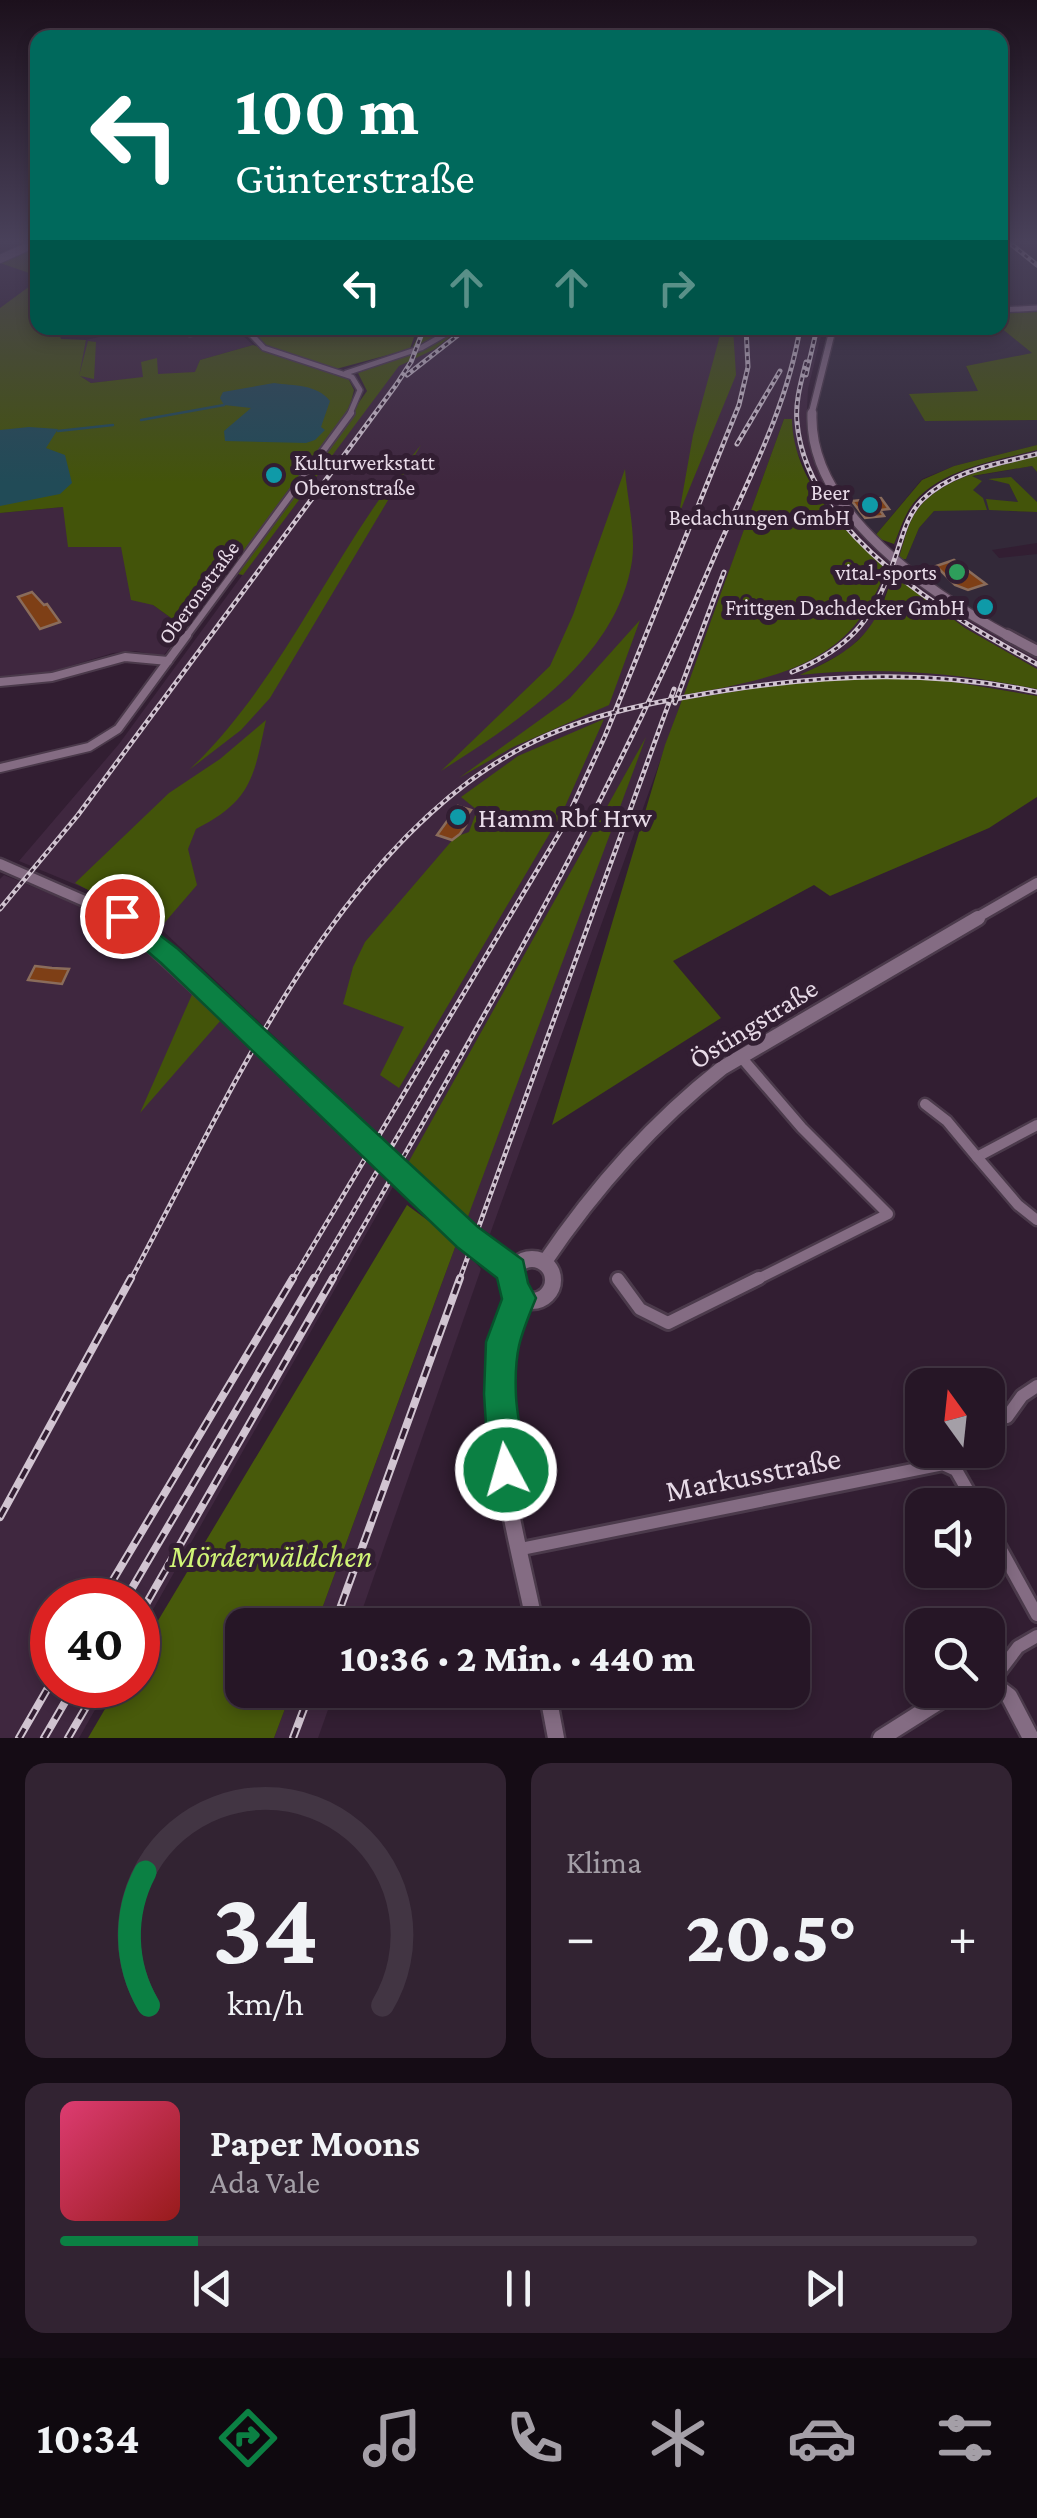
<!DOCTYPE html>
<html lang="de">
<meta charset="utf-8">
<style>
:root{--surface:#261626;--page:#322332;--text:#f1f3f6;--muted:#a49fa7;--line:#423543;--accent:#0b8043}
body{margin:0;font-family:"Crimson Pro",serif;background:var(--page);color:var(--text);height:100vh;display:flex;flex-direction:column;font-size:38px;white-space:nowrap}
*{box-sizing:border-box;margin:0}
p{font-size:32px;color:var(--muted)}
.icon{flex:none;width:55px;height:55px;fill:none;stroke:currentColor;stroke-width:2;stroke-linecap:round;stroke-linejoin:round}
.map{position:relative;height:1738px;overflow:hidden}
.side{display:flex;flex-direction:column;gap:25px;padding:25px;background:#150c15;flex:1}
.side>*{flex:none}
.hud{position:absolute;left:30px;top:30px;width:978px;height:305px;border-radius:20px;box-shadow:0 5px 15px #0003,0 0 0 2px var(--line);background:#00695c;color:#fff;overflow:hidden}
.needle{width:65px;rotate:345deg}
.fabs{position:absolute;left:905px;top:1368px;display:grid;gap:20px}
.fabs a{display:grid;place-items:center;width:100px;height:100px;border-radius:20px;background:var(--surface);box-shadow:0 5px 15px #0003,0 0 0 2px var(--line);font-size:50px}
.speed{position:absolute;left:30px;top:1578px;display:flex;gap:20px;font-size:50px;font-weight:700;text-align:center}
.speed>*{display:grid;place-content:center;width:130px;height:130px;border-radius:50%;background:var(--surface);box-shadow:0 5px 15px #0003,0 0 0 2px var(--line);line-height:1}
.speed .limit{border:15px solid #d22;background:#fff;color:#111}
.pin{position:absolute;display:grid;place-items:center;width:85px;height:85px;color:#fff;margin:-42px;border:5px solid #fff;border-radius:50%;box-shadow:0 2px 10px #0007}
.me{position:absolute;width:110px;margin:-55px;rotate:354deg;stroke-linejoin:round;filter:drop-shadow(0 0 8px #0008)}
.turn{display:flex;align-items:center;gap:35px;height:210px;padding:0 40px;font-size:45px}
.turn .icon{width:130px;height:130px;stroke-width:2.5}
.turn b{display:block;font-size:70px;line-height:85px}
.lanes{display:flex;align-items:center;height:95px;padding:0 40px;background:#0003;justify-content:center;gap:50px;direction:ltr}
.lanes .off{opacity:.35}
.big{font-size:75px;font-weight:800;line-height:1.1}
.side .widget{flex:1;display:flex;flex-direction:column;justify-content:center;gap:15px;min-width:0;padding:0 35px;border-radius:20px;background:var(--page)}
.side .dial{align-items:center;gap:0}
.dial svg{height:260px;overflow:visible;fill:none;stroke:var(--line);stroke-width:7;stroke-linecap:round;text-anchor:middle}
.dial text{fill:var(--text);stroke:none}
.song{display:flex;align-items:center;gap:30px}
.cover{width:120px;height:120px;border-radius:15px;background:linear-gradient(135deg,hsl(340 70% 55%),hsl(0 70% 35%))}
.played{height:10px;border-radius:5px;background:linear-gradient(90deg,var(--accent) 15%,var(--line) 15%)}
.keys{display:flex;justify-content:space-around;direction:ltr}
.heat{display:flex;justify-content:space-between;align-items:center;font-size:55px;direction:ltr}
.side .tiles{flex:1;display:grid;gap:25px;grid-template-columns:1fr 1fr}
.widget:last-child{grid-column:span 2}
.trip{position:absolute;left:225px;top:1608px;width:585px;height:100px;border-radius:20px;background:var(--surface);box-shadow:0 5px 15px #0003,0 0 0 2px var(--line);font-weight:800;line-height:100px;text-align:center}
.menu{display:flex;height:160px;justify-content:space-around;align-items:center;background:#0f090f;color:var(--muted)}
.menu .icon{width:70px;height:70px}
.menu .active{color:var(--accent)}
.menu b{font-size:45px;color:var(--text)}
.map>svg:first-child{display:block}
.industrial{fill:#332939}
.built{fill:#3f273f;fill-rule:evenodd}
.green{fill:#43540a}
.forest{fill:#485a0b}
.water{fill:#214b57}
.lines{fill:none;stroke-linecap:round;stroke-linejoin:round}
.stream{stroke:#214b57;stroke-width:2.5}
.building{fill:#7e3f16;stroke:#8a6c5b;stroke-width:2.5}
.minor-far4-casing{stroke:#4b3a4b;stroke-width:8}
.minor-far3-casing{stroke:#4b3a4b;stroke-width:10}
.minor-far2-casing{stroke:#4b3a4b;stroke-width:12}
.minor-far1-casing{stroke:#4b3a4b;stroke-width:15}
.minor-casing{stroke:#4b3a4b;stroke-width:18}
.tertiary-far4-casing{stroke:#4b3a4b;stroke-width:9}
.tertiary-far3-casing{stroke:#4b3a4b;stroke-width:12}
.tertiary-far2-casing{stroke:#4b3a4b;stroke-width:15}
.tertiary-far1-casing{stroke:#4b3a4b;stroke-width:19}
.tertiary-casing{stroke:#4b3a4b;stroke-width:21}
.secondary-casing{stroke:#4b3a4b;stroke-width:10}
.minor-far4{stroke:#846c83;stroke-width:5}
.minor-far3{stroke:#846c83;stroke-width:6}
.minor-far2{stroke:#846c83;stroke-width:8}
.minor-far1{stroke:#846c83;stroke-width:10}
.minor{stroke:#846c83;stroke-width:12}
.tertiary-far4{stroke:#846c83;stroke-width:6}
.tertiary-far3{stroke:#846c83;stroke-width:9}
.tertiary-far2{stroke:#846c83;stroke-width:10}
.tertiary-far1{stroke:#846c83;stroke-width:14}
.tertiary{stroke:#846c83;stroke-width:16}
.secondary{stroke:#846c83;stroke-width:8}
.rail-far1-casing{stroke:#d1c4d1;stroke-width:5}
.rail-casing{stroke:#d1c4d1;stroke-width:8}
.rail-far1{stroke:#321e32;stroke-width:2.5;stroke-dasharray:4;stroke-linecap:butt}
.rail{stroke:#321e32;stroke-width:4;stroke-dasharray:11;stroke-linecap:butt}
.route{fill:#0b8043;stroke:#07532c;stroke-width:2.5}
.culture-dot{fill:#0f9aa8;stroke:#321e32;stroke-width:4}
.leisure-dot{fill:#2e9e5b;stroke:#321e32;stroke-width:4}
.labels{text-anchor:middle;stroke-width:10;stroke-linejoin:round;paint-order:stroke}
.far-poi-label{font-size:22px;fill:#e8dbe8;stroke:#321e32;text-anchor:end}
.far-street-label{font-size:22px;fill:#e8dbe8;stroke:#321e32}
.poi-label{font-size:28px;fill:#e8dbe8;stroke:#321e32;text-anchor:start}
.street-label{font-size:28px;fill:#e8dbe8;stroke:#321e32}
.near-street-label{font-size:32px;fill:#e8dbe8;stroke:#321e32}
.near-park-label{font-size:32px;font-style:italic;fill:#d1f577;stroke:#321e32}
</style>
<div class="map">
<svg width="1037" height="1738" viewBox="0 0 1037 1738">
<rect width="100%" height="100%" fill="#321e32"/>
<!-- industrial -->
<g class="industrial">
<path d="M1000 240H1011L1037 260V312L1000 313Z"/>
<path d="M1000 327 1033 353 966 367 979 391 910 395 926 421 1037 420V445L954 466 922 479 874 537 857 519 818 458 811 415 833 328Z"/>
<path d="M1032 466 1037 472V502L1009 484 1018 502 1012 503 1007 511 1037 512V543L992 550 999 558 1037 554V650L997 629 898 560 906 559 919 528 934 511 965 509 972 490 981 481 970 477Z"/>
</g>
<!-- built -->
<g class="built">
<path d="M139 328H241L243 336 253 345 200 360 196 372 91 383 78 375 86 340Z"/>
<path d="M463 328H823L808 389 806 428 813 459 832 496 850 521 886 556 1000 638 1037 657V669L965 628 893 574 873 626 846 651 804 674 867 669 930 671 1037 689V696L930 678 873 676 788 683 682 700 490 1234 467 1219 160 928 113 900 19 861 119 744 370 400 408 354H421ZM784 419H791L795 449 825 504 890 573 885 572 871 607 801 665 685 694Z"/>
<path d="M1037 450V456L977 472 939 490 918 509 898 560 894 544 911 507 933 486 971 468Z"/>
<path d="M63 507 121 547 153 605 185 628 163 656 135 651 113 653 50 672 0 679V513Z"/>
<path d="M4 875 98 913 129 931 394 1185 138 1636V1600H52V1685H109L79 1738H0V879Z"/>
<path d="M457 1242 481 1269 357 1625H316Z"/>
<path d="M292 1690H335L318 1738H274Z"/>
</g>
<!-- green -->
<g class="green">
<path d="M29 251 37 253 38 328H57L61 339 86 340 79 376 88 341 96 342 94 379 80 376 91 383 143 377 141 362 157 358 158 374 195 372 200 360 253 345 348 378 354 390 350 406 289 501 367 391 358 373 409 353 423 328H461L435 349 399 366 243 575 238 574 278 515 185 628 153 605 131 600 121 547H68L63 507 0 513V308L30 286 35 275 0 263Z"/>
<path d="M1037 312V420L925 421 909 394 978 391 966 366 1032 353 1000 327V313Z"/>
<path d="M722 328H733L736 375 679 514 693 435Z"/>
<path d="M784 419H792C793 481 843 530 886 569 852 666 776 678 684 695Z"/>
<path d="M421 445 270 698 241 730 189 770C287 677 334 546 421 445Z"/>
<path d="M1037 445V450C995 461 936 469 910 508 903 519 899 533 894 544L874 537 922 480 954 466Z"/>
<path d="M1037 456V472L1032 466 972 476 982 481 973 490 983 498 987 510 934 511 919 528 906 559 898 560C904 544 907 523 918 509 944 475 998 467 1037 456Z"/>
<path d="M625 469C627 498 636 533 632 561 617 659 517 722 441 771L550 666 573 615Z"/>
<path d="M1011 477 1037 502V512L989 510 986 499 1018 502 1009 484 988 479Z"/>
<path d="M893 574 965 628 1037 669V689C957 673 881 666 800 675 857 649 875 634 893 574Z"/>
<path d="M640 620 609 705 513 747 459 778 570 698Z"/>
<path d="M873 676 930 678 1037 696V797L989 828 830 896 814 885 673 961 721 1018 552 1125 665 745 682 700 788 683Z"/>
<path d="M604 719 563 811 399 1088 380 1075 404 1027 343 1004 353 967 365 942 455 837 469 832 477 810 461 797 518 756Z"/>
<path d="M266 720C254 776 252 801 196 829L188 849 197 885 160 928 75 883 169 793 220 759Z"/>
<path d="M646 737 467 1219 408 1163Z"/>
<path d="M194 990 221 1020 140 1113Z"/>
</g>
<!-- forest -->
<g class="forest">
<path d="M249 328H274L276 332 314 328H417L410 349 336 369 256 343Z"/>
<path d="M407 1205 457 1242 316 1625H242V1690H292L274 1738H88L119 1685H138V1654Z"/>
</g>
<!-- water -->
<g class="water">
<path d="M274 383C294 386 317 384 330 401L321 427 325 430 315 440 306 443 225 441 224 431 251 408 224 405 220 398 223 392Z"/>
<path d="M29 427 58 429 46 448 65 455 72 483 60 494 0 506V430Z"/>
</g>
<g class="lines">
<!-- stream -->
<g class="stream">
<path d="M141 420 224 405"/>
<path d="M58 431 113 425"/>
</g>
</g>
<!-- building -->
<g class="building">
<path d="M881 498 889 509 880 510 884 516 865 518 852 501Z"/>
<path d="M954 560 986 584 968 590 955 585 936 566Z"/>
<path d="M32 592 44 605 47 604 60 622 40 629 18 597Z"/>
<path d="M458 806 471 810 462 823 466 825 460 834 452 840 437 835Z"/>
<path d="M35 966 52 968 69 969 62 984 28 980Z"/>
</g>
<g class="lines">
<!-- minor-far4 casing -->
<g class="minor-far4-casing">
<g id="minor-far4">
<path d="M1000 310 1037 308"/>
<path d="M245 328 264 348 352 377 360 390 349 416"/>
<path d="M190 334 209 328"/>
<path d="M346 373 421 348 456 328"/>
</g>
</g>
<!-- minor-far3 casing -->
<g class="minor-far3-casing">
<path id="minor-far3" d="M185 638 351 413"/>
</g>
<!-- minor-far2 casing -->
<g class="minor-far2-casing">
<g id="minor-far2">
<path d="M0 682 52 677 125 657 168 661"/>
<path d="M0 768 89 747 118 729 187 635"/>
</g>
</g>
<!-- minor-far1 casing -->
<g class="minor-far1-casing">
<g id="minor-far1">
<path d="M741 1057 802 1128 888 1214 754 1281"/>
<path d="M925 1104 947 1121 977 1157 1037 1125"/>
<path d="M977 1157 1018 1205 1037 1220"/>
</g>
</g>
<!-- minor casing -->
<g class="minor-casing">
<g id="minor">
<path d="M618 1279 640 1309 668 1323 759 1278"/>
<path d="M1007 1417 1022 1396 1037 1386"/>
<path d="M988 1526 1037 1615"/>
<path d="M521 1549 943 1464 956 1470 976 1505"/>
<path d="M993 1680 1018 1647 1037 1636"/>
</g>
</g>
<!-- tertiary-far4 casing -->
<g class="tertiary-far4-casing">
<path id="tertiary-far4" d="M811 416 833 328"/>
</g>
<!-- tertiary-far3 casing -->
<g class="tertiary-far3-casing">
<path id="tertiary-far3" d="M812 413C808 513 934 596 1012 638"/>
</g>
<!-- tertiary-far2 casing -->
<g class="tertiary-far2-casing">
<g id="tertiary-far2">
<path d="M1007 635 1037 651"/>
<path d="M0 864 128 920"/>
<path d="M973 920 1037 883"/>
</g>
</g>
<!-- tertiary-far1 casing -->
<g class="tertiary-far1-casing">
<g id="tertiary-far1">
<path d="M123 918 444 1216 512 1271"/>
<path d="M544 1263C594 1189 651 1124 722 1068L978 918"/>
</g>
</g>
<!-- tertiary casing -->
<g class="tertiary-casing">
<g id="tertiary">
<circle cx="532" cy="1280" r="21"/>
<path d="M521 1298C474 1399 514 1521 535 1625"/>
<path d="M988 1680 1009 1696 1031 1738"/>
<path d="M547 1690 556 1738"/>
<path d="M881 1738 957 1690"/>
</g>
</g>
<!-- secondary casing -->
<g class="secondary-casing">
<path id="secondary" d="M0 259 38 242"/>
</g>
<!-- minor-far4 -->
<use href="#minor-far4" class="minor-far4"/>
<!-- minor-far3 -->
<use href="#minor-far3" class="minor-far3"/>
<!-- minor-far2 -->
<use href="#minor-far2" class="minor-far2"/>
<!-- minor-far1 -->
<use href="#minor-far1" class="minor-far1"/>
<!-- minor -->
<use href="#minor" class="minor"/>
<!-- tertiary-far4 -->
<use href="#tertiary-far4" class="tertiary-far4"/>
<!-- tertiary-far3 -->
<use href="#tertiary-far3" class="tertiary-far3"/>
<!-- tertiary-far2 -->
<use href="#tertiary-far2" class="tertiary-far2"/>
<!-- tertiary-far1 -->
<use href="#tertiary-far1" class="tertiary-far1"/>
<!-- tertiary -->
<use href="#tertiary" class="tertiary"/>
<!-- secondary -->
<use href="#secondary" class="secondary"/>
<!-- rail-far1 casing -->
<g class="rail-far1-casing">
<g id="rail-far1">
<path d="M1006 240 1037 265"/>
<path d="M806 362C801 382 795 402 797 422 806 534 949 616 1037 664"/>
<path d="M407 375 467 328"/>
<path d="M806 375 817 328"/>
<path d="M737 444 780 371"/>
<path d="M792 672C853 647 875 617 896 555 903 535 907 515 922 500 953 470 998 464 1037 454"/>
<path d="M675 703 724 572"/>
<path d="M0 909 78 815 396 385 411 362 424 328"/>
<path d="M130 1281C228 1100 335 846 525 746 588 713 659 701 728 690 833 674 933 670 1037 692"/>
<path d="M292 1281 563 827 605 736 739 405 748 367 746 328"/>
<path d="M313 1281 447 1052"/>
<path d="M332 1281C469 1043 608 808 715 555 747 482 787 408 800 328"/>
<path d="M459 1281 674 689"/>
</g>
</g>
<!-- rail casing -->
<g class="rail-casing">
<g id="rail">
<path d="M0 1517 131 1278"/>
<path d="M101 1600 293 1278"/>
<path d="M125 1600 314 1278"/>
<path d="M138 1618 333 1278"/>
<path d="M334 1625 460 1278"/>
<path d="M19 1738 52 1681"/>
<path d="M44 1738 75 1685"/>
<path d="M68 1738 99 1685"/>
<path d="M293 1738 311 1690"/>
</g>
</g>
<!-- rail-far1 -->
<use href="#rail-far1" class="rail-far1"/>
<!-- rail -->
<use href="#rail" class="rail"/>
</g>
<!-- sky -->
<linearGradient id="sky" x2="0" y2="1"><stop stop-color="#1c101c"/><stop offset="0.5" stop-color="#49415a"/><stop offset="1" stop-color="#49415a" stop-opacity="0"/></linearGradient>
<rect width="1037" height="483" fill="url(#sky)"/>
<!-- route -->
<path class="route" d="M122 906 178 949 478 1227 523 1260 528 1283 536 1298C520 1337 514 1351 516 1396 517 1423 529 1456 518 1482L506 1487 494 1482 489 1470 484 1394 486 1342 502 1299 497 1278 457 1247 161 963 113 922 110 916 113 909Z"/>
<!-- markers -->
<g class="culture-dot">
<circle cx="274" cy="475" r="10"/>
<circle cx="870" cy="505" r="10"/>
<circle cx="985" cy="607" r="10"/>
<circle cx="458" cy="817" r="10"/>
</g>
<circle class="leisure-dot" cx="957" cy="572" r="10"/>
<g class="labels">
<!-- far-poi labels -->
<g class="far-poi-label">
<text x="294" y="470" text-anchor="start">Kulturwerkstatt<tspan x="294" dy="25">Oberonstraße</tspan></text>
<text x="850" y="500">Beer<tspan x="850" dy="25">Bedachungen GmbH</tspan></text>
<text x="937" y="580">vital-sports</text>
<text x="965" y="615">Frittgen Dachdecker GmbH</text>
</g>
<!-- far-street labels -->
<g class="far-street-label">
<text transform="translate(198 592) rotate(-54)" y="8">Oberonstraße</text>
</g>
<!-- poi labels -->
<g class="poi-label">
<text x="478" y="827">Hamm Rbf Hrw</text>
</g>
<!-- street labels -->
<g class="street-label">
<text transform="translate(753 1023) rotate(-32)" y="10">Östingstraße</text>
</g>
<!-- near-street labels -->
<g class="near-street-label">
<text transform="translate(753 1474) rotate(-11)" y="11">Markusstraße</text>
</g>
<!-- near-park labels -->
<g class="near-park-label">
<text x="271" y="1567">Mörderwäldchen</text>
</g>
</g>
</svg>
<div class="fabs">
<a><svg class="needle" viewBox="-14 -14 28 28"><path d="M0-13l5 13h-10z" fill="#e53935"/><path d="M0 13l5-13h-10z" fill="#a49fa7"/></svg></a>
<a><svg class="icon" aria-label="sound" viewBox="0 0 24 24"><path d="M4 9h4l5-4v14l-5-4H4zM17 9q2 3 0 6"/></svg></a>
<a><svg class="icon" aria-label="search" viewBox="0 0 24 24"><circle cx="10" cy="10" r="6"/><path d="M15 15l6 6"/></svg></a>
</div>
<div class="speed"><div class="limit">40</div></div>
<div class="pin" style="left:122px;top:916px;background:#d93025"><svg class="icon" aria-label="arrive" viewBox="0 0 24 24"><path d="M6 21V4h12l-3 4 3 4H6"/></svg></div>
<svg class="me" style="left:506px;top:1470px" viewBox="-20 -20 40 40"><circle r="17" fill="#0b8043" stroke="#fff" stroke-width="3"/><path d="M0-11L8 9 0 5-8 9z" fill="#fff"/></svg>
<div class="trip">10:36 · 2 Min. · 440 m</div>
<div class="hud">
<div class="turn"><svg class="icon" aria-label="left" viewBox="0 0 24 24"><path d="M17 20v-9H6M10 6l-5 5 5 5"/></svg><div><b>100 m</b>Günterstraße</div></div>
<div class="lanes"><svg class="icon" aria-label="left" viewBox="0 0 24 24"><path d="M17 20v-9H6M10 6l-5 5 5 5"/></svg><svg class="icon off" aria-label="ahead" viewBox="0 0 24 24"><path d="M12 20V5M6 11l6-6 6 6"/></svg><svg class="icon off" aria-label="ahead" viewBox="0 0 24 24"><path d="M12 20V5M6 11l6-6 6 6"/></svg><svg class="icon off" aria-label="right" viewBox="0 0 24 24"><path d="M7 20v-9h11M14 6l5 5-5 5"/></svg></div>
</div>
</div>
<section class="side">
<div class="tiles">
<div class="widget dial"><svg viewBox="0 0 100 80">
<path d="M14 69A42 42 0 1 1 86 69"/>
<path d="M14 69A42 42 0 0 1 13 28" stroke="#0b8043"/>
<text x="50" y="56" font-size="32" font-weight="700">34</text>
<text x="50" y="72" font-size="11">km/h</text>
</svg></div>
<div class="widget"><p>Klima</p>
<div class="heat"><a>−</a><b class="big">20.5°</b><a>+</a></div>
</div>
<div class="widget">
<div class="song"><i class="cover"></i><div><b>Paper Moons</b><p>Ada Vale</p></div></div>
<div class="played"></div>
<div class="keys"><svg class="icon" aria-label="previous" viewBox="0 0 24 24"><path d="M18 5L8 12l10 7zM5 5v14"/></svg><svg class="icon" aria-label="pause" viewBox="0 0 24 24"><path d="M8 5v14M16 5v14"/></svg><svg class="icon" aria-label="next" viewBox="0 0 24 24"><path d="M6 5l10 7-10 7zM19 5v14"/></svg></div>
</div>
</div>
</section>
<nav class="menu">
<b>10:34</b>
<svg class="icon active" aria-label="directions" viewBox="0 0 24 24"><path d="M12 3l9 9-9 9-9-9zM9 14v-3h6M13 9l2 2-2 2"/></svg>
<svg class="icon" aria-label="music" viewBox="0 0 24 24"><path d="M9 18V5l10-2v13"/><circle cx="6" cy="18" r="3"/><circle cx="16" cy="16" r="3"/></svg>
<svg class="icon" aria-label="phone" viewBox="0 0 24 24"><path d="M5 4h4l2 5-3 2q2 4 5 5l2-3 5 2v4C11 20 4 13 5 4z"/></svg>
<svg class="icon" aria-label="climate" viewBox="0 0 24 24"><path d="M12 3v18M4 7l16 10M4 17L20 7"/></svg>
<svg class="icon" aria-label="car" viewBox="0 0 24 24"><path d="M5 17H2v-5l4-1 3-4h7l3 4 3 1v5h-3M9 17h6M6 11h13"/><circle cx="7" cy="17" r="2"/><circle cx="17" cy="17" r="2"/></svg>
<svg class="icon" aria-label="filters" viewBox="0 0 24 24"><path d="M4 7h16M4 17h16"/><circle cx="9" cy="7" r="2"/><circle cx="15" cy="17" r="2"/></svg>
</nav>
